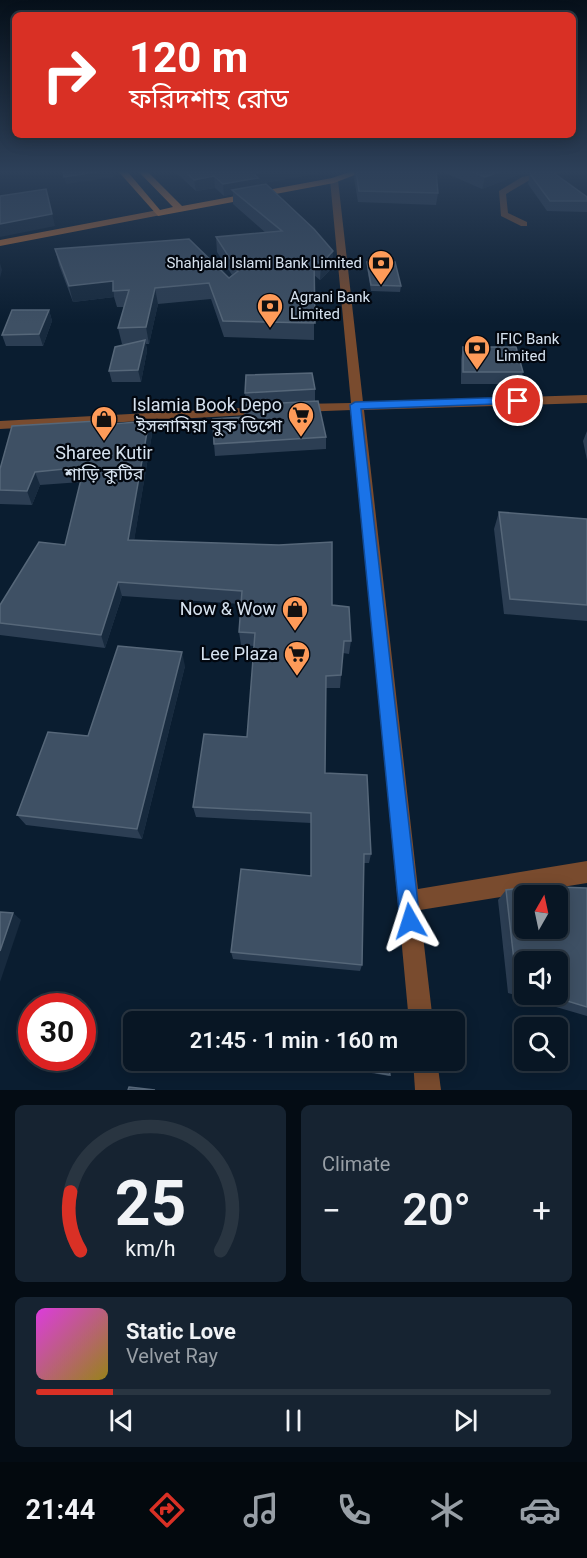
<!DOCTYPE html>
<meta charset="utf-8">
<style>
:root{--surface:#081624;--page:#162331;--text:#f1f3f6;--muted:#989fa6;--line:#293541;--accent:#d93025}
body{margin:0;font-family:Roboto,"Noto Sans Bengali",sans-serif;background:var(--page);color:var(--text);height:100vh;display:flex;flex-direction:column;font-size:22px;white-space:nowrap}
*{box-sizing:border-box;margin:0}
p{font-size:20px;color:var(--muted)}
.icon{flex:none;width:33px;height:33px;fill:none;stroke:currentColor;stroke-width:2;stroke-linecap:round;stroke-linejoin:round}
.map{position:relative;height:1090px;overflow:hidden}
.details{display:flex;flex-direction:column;gap:15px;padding:15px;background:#040c14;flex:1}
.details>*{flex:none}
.top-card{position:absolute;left:12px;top:12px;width:564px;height:126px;border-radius:9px;box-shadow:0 3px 15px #0003,0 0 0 2px var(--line);background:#d93025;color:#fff;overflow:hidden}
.needle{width:39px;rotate:9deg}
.tools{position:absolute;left:514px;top:885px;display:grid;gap:12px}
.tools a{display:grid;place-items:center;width:54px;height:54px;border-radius:9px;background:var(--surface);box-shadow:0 3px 15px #0003,0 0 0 2px var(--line);font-size:30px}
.speed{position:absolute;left:18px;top:993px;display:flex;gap:12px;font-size:30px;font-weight:700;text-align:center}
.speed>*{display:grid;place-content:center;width:78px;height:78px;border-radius:50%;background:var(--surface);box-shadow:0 3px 15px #0003,0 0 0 2px var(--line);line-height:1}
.speed .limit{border:9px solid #d22;background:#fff;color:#111}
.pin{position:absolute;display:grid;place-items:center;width:51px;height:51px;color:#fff;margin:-26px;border:3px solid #fff;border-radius:50%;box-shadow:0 2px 6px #0007}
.me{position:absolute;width:66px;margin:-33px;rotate:354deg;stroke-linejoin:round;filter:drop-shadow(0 0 4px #0008)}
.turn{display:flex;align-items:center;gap:21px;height:126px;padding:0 18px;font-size:27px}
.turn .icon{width:78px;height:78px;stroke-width:2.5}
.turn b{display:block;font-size:42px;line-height:51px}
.big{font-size:45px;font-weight:600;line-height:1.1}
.details .widget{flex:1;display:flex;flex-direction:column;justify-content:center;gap:9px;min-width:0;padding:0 21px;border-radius:9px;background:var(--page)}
.details .dial{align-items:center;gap:0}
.dial svg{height:156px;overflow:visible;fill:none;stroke:var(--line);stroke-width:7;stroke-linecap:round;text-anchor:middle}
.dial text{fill:var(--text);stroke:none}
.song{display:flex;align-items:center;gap:18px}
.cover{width:72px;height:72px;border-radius:9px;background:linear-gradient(135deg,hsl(300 70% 55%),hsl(50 70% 35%))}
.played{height:6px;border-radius:3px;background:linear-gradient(90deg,var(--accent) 15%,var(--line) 15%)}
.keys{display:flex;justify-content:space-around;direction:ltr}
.heat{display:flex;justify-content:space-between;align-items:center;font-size:33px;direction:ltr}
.details .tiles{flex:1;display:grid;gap:15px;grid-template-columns:1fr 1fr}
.widget:last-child{grid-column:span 2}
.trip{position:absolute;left:123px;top:1011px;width:342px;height:60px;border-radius:9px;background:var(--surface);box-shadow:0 3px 15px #0003,0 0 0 2px var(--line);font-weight:600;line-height:60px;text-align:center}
.tab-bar{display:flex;height:96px;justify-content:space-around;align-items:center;background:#03090e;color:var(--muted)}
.tab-bar .icon{width:42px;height:42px}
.tab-bar .on{color:var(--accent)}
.tab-bar b{font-size:27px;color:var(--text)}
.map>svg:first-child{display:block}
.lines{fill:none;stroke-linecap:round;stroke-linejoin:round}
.minor{fill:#794b2e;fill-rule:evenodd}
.secondary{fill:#ae6533;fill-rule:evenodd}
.trunk{fill:#ea8134;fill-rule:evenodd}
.wall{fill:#2c3e53;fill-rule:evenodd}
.shaded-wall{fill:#172a3e}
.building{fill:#3e5064;stroke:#566779;stroke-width:1.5;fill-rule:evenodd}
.route{fill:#1a73e8;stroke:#114b97;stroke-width:1.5}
.labels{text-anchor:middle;stroke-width:4.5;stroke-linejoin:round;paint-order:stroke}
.far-poi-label{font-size:15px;fill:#d6e2ef;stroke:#02070f;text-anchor:start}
.poi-label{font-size:18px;fill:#d6e2ef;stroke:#02070f;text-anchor:end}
</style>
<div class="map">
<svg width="587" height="1090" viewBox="0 0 587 1090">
<rect width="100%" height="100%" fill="#0a1d30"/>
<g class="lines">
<!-- minor -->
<g class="minor">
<path d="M552 171H568L528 181 506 194 508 213 527 222V226H521L501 216 499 191 522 177Z"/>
<path d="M334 178 338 180 363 402 587 395V403L364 410 418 889 587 861V883L420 910 433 1022H409L352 410 299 412 293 408 299 404 351 403 330 180Z"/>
<path d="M263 407 269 411 267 414 0 429V421Z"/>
<path d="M413 1060H437L441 1090H415Z"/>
</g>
<!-- secondary -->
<path class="secondary" d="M158 210 162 213 161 215 0 246V240Z"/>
<!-- trunk -->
<path class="trunk" d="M118 171H127L160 210 173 207 138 171H147L182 206 332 178 352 171H365L334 183 158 216Z"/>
</g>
<!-- wall -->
<g class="wall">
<path d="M174 171H331L258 184V185L333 267 320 280 314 275V340L224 337 211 299 158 304 149 344H146L147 351 141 382H112L109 371 128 344H122L118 328 124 307H117L114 297 73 302 59 265 55 249 229 278 232 275 217 252 216 237 266 233 233 204V194L224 196 215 188 196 191Z"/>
<path d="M355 171H436L438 193 436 205 358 202 354 178Z"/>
<path d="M441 171H536V172L521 174 482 189Z"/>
<path d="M530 174 587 197V212L547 211 528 184Z"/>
<path d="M367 262 401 286 400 292 371 291 367 268Z"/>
<path d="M49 310 52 321 43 346H6L2 335Z"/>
<path d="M463 347 523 372 520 384H461V359Z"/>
<path d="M315 389V401L246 405 245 393Z"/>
<path d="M245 417 326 437V449L215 456 214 444Z"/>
<path d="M114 420 115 424 149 421 152 434 134 540 332 605 351 641 349 654 343 653 340 688H326L325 773 371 854 369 863H364L362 965 360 971 233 959 231 952 311 876V823L196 817 193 807 247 737 254 646 241 645 239 632 241 604 122 596 105 648 0 635V605L65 545 81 482 40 485 32 505 0 504V469Z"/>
<path d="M587 431V460L583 441Z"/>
<path d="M499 512 587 519V621L504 614 494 529Z"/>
<path d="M185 666 142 839 26 825 17 815 88 736Z"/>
<path d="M587 888V1016L508 993 498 900 506 890ZM525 962 558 994H525Z"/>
<path d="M323 1060H388L390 1075 389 1076 324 1065Z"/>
</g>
<!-- shaded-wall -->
<g class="shaded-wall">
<path d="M101 171H113L114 177 66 184 64 177Z"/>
<path d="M265 171H331L258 184V190H232L233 194 224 196 223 184 253 173Z"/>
<path d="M501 171H536V172L521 174 482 189 485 177Z"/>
<path d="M214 176 215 188 196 191 194 180Z"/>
<path d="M46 189 55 226 0 237V224Z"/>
<path d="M333 251V267L320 280 321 264Z"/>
<path d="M0 263 2 270 0 278Z"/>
<path d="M113 281 114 297 73 302 69 286Z"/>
<path d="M155 288 158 304 149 344 146 327Z"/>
<path d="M49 310 52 321 43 346 39 334Z"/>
<path d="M145 340 147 351 141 382 138 370Z"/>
<path d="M149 421 152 434 132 553 128 540Z"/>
<path d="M35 472 40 485 32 505 27 491Z"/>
<path d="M118 582 122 596 105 648 101 635Z"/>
<path d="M182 652 185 666 142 839 137 829Z"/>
<path d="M13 913 21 920 0 982V951Z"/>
</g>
<!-- building -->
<g class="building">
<path d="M63 171H101L64 177Z"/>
<path d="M185 171H265L253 173 258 178 223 184 214 176 194 180Z"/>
<path d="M356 171H436L438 193 359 191Z"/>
<path d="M470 171H501L485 177Z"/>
<path d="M540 171H551L587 197V201H550L530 174Z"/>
<path d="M266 184 314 229 333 251 321 264 314 259 315 323 223 321 209 283 155 288 146 327 118 328 129 290 113 291V281L69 286 55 249 189 239 229 278 238 271 216 237 282 231 232 190Z"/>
<path d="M46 189 52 214 0 224V196Z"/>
<path d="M367 262H395L401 286 371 285Z"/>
<path d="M12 310H49L39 334 2 335Z"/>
<path d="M145 340 138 370 109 371 115 347Z"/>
<path d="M463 347H516L523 372H463Z"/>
<path d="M312 373 315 389 245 393 246 375Z"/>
<path d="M318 401 326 437 214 444 213 419 245 417V405Z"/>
<path d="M114 420 113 424 149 421 128 540 279 545 332 542V605L349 607 351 641H344L341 675 326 676 325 773 367 775 371 854H364L362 965 231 952 241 869 311 876V813L193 807 204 734 247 737 255 633 239 632 242 591 118 582 101 635 0 623V605L39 542 65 545 84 467 35 472 27 491 0 490V469L12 426Z"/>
<path d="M499 512 587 519V605L510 599Z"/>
<path d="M118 646 182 652 137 829 17 815 48 732 88 736Z"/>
<path d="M531 886 587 888V1007L544 994H558V962H525V989L517 987 506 890ZM525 896H558V928H525Z"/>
<path d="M0 912 13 913 0 951Z"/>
<path d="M324 1060H388L390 1075 324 1063Z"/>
<path d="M129 1087 155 1090H128Z"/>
</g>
<!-- sky -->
<linearGradient id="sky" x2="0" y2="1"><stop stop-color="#06101a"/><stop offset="0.53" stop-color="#2d4059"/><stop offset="1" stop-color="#2d4059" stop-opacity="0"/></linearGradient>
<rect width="587" height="324" fill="url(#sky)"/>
<!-- route -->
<path class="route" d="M518 397 523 401 521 403 361 409 420 921 417 928 410 931 403 928 400 921 350 405 355 402Z"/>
<!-- icons -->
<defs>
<g id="bank-pin" transform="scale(1.35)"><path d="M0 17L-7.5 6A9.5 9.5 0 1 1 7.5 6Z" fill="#fe9b59" stroke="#02070f"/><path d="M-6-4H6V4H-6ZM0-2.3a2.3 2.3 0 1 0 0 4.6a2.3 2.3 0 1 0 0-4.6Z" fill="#111"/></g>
<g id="supermarket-pin" transform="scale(1.35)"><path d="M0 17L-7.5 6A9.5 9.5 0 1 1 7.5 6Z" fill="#fe9b59" stroke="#02070f"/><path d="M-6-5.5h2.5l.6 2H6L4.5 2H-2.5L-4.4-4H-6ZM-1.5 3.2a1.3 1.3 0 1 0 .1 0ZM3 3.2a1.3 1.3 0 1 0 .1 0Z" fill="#111"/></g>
<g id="shop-pin" transform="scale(1.35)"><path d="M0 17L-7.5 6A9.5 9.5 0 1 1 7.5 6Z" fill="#fe9b59" stroke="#02070f"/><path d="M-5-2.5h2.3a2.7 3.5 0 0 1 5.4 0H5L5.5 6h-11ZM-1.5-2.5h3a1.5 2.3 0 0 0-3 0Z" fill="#111"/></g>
</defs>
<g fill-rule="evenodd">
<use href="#bank-pin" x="381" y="263"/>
<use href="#bank-pin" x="270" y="306"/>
<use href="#bank-pin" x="477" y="348"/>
<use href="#supermarket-pin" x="301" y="415"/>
<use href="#shop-pin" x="104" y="419"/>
<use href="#shop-pin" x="295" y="609"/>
<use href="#supermarket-pin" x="297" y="654"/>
</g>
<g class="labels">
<!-- far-poi labels -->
<g class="far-poi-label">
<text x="362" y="268" text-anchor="end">Shahjalal Islami Bank Limited</text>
<text x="290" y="302">Agrani Bank<tspan x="290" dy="17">Limited</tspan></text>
<text x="496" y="344">IFIC Bank<tspan x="496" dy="17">Limited</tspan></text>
</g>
<!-- poi labels -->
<g class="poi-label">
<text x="282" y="411">Islamia Book Depo<tspan x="282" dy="21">ইসলামিয়া বুক ডিপো</tspan></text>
<text x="104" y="459" text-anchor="middle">Sharee Kutir<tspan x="104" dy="21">শাড়ি কুটির</tspan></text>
<text x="276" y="615">Now &amp; Wow</text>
<text x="278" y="660">Lee Plaza</text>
</g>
</g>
</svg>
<div class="tools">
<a><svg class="needle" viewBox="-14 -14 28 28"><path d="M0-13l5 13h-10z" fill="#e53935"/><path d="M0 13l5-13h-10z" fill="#989fa6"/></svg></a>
<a><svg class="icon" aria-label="sound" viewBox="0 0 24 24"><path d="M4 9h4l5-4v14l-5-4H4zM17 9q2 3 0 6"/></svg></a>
<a><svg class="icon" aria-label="search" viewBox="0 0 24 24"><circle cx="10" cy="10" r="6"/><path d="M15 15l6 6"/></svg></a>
</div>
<div class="speed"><div class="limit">30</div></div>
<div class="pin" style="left:518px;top:401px;background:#d93025"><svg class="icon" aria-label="arrive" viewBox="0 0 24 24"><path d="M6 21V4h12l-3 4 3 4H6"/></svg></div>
<svg class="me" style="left:410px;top:921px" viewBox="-20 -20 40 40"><path d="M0-17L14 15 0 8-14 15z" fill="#1a73e8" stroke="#fff" stroke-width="4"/></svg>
<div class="trip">21:45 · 1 min · 160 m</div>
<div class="top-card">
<div class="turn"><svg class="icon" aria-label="right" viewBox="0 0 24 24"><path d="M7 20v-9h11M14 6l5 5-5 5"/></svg><div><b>120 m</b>ফরিদশাহ রোড</div></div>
</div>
</div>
<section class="details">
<div class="tiles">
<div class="widget dial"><svg viewBox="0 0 100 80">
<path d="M14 69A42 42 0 1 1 86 69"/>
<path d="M14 69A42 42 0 0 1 9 39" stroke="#d93025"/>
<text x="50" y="56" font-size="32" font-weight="700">25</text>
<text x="50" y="72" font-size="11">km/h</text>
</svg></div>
<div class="widget"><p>Climate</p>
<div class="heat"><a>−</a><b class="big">20°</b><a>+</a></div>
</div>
<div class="widget">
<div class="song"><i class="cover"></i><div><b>Static Love</b><p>Velvet Ray</p></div></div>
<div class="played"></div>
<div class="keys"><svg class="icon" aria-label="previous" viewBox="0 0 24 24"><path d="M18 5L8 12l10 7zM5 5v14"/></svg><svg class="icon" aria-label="pause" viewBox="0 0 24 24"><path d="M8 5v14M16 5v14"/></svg><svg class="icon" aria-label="next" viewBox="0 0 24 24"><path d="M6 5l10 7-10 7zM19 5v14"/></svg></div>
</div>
</div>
</section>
<nav class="tab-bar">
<b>21:44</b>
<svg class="icon on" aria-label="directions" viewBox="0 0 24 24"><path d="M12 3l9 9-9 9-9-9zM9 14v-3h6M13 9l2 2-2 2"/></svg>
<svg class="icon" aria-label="music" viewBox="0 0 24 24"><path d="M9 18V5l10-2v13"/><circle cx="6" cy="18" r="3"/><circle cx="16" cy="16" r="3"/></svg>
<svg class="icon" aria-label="phone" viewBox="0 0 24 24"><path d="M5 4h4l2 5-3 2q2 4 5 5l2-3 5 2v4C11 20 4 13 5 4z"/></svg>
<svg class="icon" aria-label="climate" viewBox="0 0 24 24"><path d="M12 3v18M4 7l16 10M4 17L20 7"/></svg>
<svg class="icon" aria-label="car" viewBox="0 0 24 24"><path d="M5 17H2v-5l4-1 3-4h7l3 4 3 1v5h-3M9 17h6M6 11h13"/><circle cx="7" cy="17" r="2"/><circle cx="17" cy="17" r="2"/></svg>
</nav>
